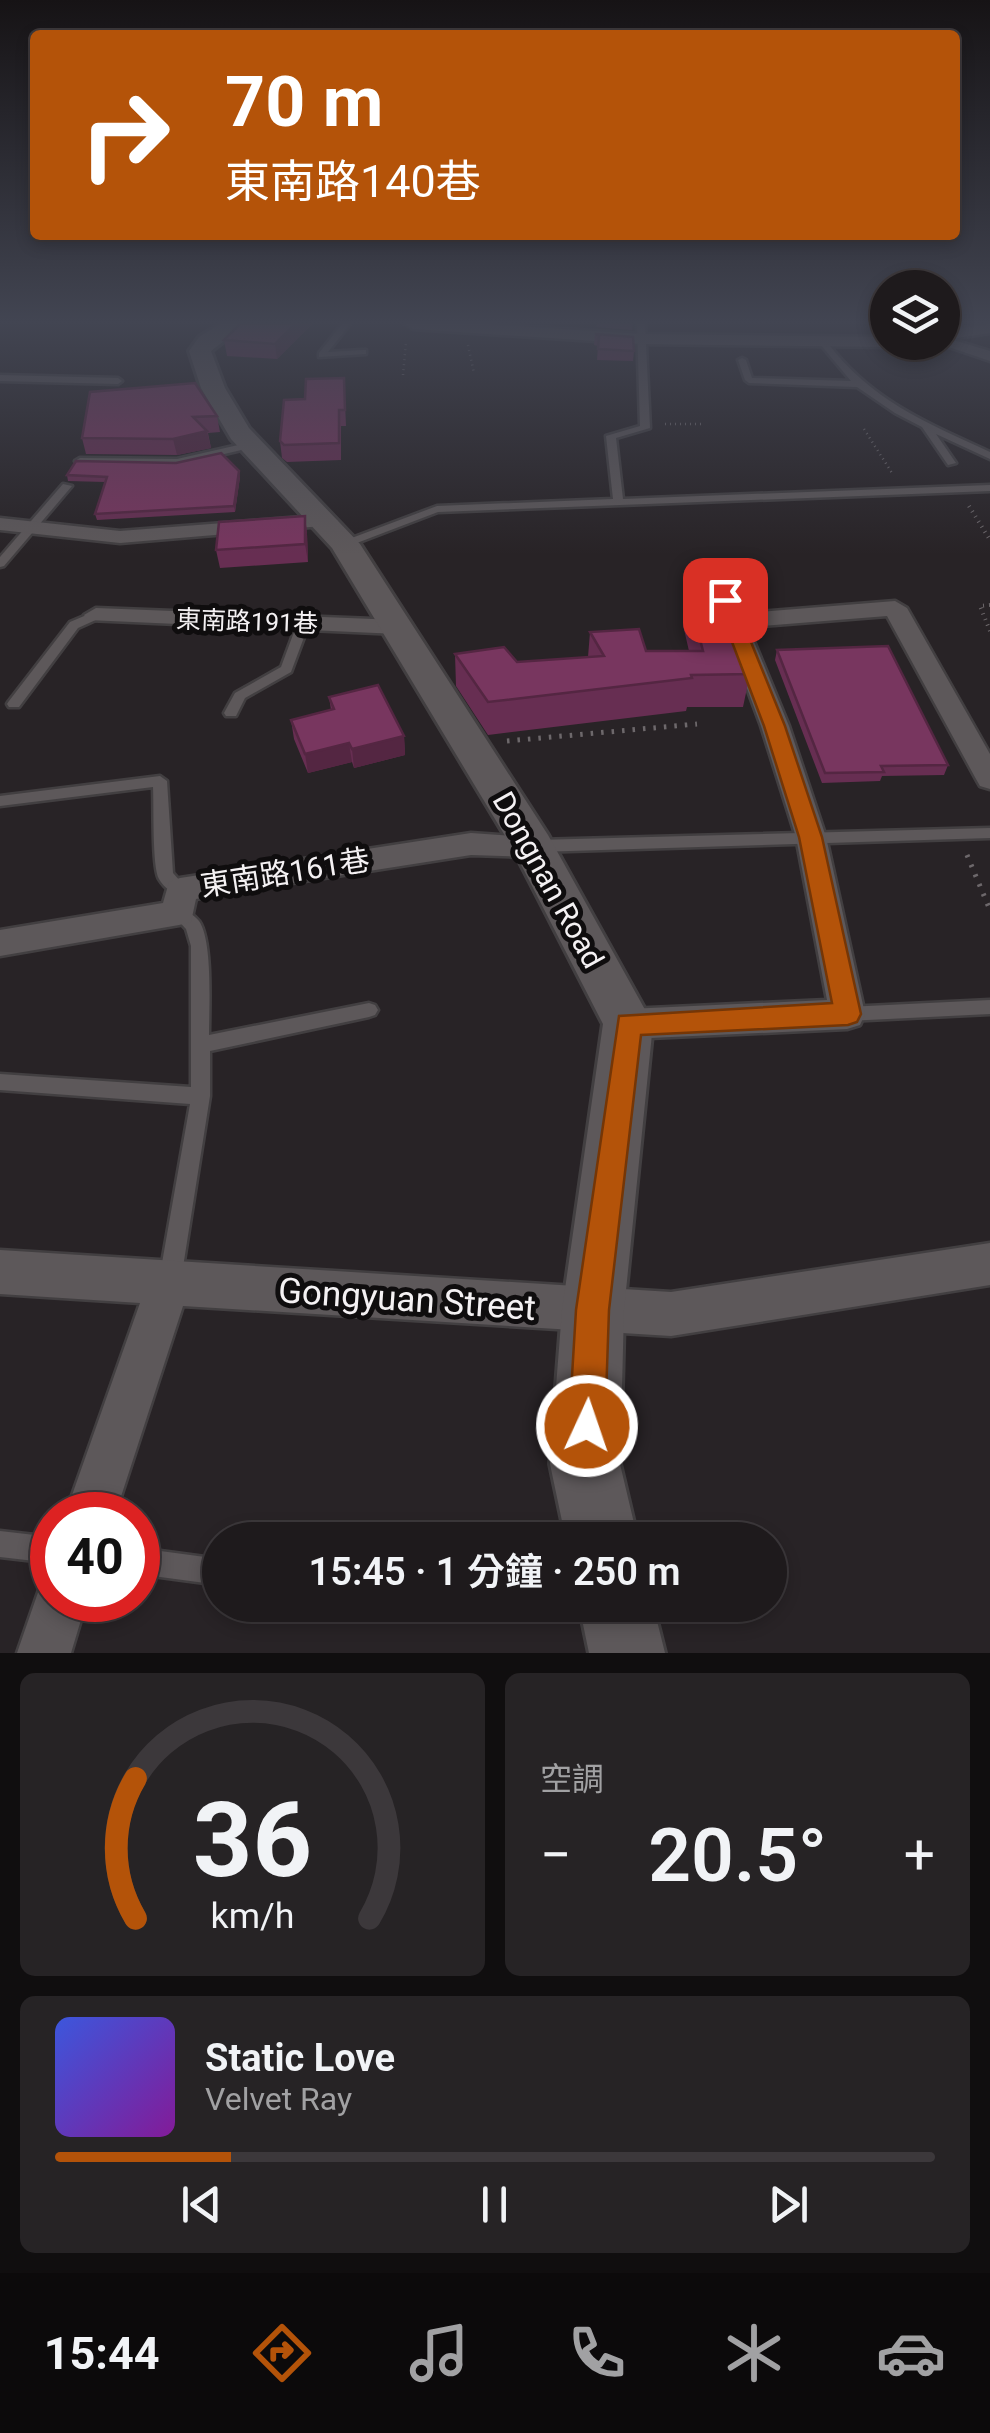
<!DOCTYPE html>
<html lang="zh-TW">
<meta charset="utf-8">
<style>
:root{--surface:#1e1a1c;--page:#262325;--text:#f1f3f6;--muted:#a1a1a3;--line:#3c383b;--accent:#b45309}
body{margin:0;font-family:Roboto,"Noto Sans TC",sans-serif;background:var(--page);color:var(--text);height:100vh;display:flex;flex-direction:column;font-size:38px;white-space:nowrap}
*{box-sizing:border-box;margin:0}
p{font-size:32px;color:var(--muted)}
.icon{flex:none;width:55px;height:55px;fill:none;stroke:currentColor;stroke-width:2;stroke-linecap:round;stroke-linejoin:round}
.map{position:relative;height:1653px;overflow:hidden}
.panel{display:flex;flex-direction:column;gap:20px;padding:20px;background:#100e0f;flex:1}
.panel>*{flex:none}
.hud{position:absolute;left:30px;top:30px;width:930px;height:210px;border-radius:10px;box-shadow:0 5px 15px #0003,0 0 0 2px var(--line);background:#b45309;color:#fff;overflow:hidden}
.tools{position:absolute;left:870px;top:270px;display:grid;gap:20px}
.tools a{display:grid;place-items:center;width:90px;height:90px;border-radius:50%;background:var(--surface);box-shadow:0 5px 15px #0003,0 0 0 2px var(--line);font-size:50px}
.speed{position:absolute;left:30px;top:1492px;display:flex;gap:20px;font-size:50px;font-weight:700;text-align:center}
.speed>*{display:grid;place-content:center;width:130px;height:130px;border-radius:50%;background:var(--surface);box-shadow:0 5px 15px #0003,0 0 0 2px var(--line);line-height:1}
.speed .limit{border:15px solid #d22;background:#fff;color:#111}
.pin{position:absolute;display:grid;place-items:center;width:85px;height:85px;color:#fff;margin:-42px;border-radius:20px;box-shadow:0 5px 15px #0006}
.me{position:absolute;width:110px;margin:-55px;rotate:3deg;stroke-linejoin:round;filter:drop-shadow(0 0 8px #0008)}
.turn{display:flex;align-items:center;gap:35px;height:210px;padding:0 30px;font-size:45px}
.turn .icon{width:130px;height:130px;stroke-width:2.5}
.turn b{display:block;font-size:70px;line-height:85px}
.big{font-size:75px;font-weight:600;line-height:1.1}
.panel .card{flex:1;display:flex;flex-direction:column;justify-content:center;gap:15px;min-width:0;padding:0 35px;border-radius:15px;background:var(--page)}
.panel .dial{align-items:center;gap:0}
.dial svg{height:260px;overflow:visible;fill:none;stroke:var(--line);stroke-width:7;stroke-linecap:round;text-anchor:middle}
.dial text{fill:var(--text);stroke:none}
.song{display:flex;align-items:center;gap:30px}
.cover{width:120px;height:120px;border-radius:15px;background:linear-gradient(135deg,hsl(230 70% 55%),hsl(290 70% 35%))}
.played{height:10px;border-radius:5px;background:linear-gradient(90deg,var(--accent) 20%,var(--line) 20%)}
.keys{display:flex;justify-content:space-around;direction:ltr}
.heat{display:flex;justify-content:space-between;align-items:center;font-size:55px;direction:ltr}
.panel .tiles{flex:1;display:grid;gap:20px;grid-template-columns:1fr 1fr}
.card:last-child{grid-column:span 2}
.trip{position:absolute;left:202px;top:1522px;width:585px;height:100px;border-radius:50px;background:var(--surface);box-shadow:0 5px 15px #0003,0 0 0 2px var(--line);font-weight:600;line-height:100px;text-align:center}
.menu{display:flex;height:160px;justify-content:space-around;align-items:center;background:#0c0a0b;color:var(--muted)}
.menu .icon{width:70px;height:70px}
.menu .selected{color:var(--accent)}
.menu b{font-size:45px;color:var(--text)}
.map>svg:first-child{display:block}
.lines{fill:none;stroke-linecap:round;stroke-linejoin:round}
.lane-casing{stroke:#423f41;stroke-width:5}
.street-casing{stroke:#423f41;stroke-width:5}
.secondary-casing{stroke:#423f41;stroke-width:6}
.path-far2{stroke:#6d686b;stroke-width:2.5;stroke-dasharray:1 4;stroke-linecap:butt}
.path-far1{stroke:#6d686b;stroke-width:4;stroke-dasharray:1 5;stroke-linecap:butt}
.path{stroke:#6d686b;stroke-width:5;stroke-dasharray:2.5 8;stroke-linecap:butt}
.lane{fill:#5d585a;fill-rule:evenodd}
.street{fill:#5d585a;fill-rule:evenodd}
.secondary{fill:#5d585a;fill-rule:evenodd}
.wall{fill:#672e52}
.shaded-wall{fill:#542642}
.building{fill:#78365f;stroke:#542642;stroke-width:2.5}
.route{fill:#b45309;stroke:#753606;stroke-width:2.5}
.labels{text-anchor:middle;stroke-width:10;stroke-linejoin:round;paint-order:stroke}
.far-street-label{font-size:25px;fill:#f4f1f3;stroke:#0f0d0e}
.street-label{font-size:30px;fill:#f4f1f3;stroke:#0f0d0e}
.near-street-label{font-size:35px;fill:#f4f1f3;stroke:#0f0d0e}
</style>
<div class="map">
<svg width="990" height="1653" viewBox="0 0 990 1653">
<rect width="100%" height="100%" fill="#282326"/>
<g class="lines">
<!-- lane casing -->
<g class="lane-casing">
<g id="lane">
<path d="M342 324H350L328 352 363 350H366V354L319 357V353Z"/>
<path d="M637 324H645L650 428 616 438 623 499 990 485V491L438 512 349 546H341V542L437 506 613 499 606 436 640 426Z"/>
<path d="M821 342H827C870 400 927 423 990 452V459L936 434 956 463 948 465 922 427 895 413 857 387 749 383 745 380 738 360 742 358 746 360 752 378 851 381 820 344Z"/>
<path d="M0 375 118 378 122 381 118 384 0 381Z"/>
<path d="M247 443 252 446 250 448 177 465 80 464 75 461 80 458 177 459Z"/>
<path d="M63 484 72 486 4 566 0 567V557Z"/>
<path d="M716 577 722 580 735 608 733 611H725L723 608 710 580Z"/>
<path d="M96 611 100 612V618L78 628 19 707H9L7 704 9 701 70 622Z"/>
<path d="M303 620 309 624 291 672 245 698 236 716H226L224 713 235 693 281 667 297 624Z"/>
<path d="M160 776 167 781 173 873 188 890 186 894C175 896 165 889 159 879 152 867 154 804 153 787L0 806V796Z"/>
<path d="M990 828V838L537 852 529 846 537 840Z"/>
<path d="M179 907C186 910 194 915 199 921 213 941 209 1009 209 1035L369 1003 375 1005 378 1010 375 1015 369 1017 210 1051V1096L181 1280 178 1288 170 1291 162 1288 159 1280 190 1104 0 1090V1074L191 1087V946L186 929 171 913 173 909Z"/>
<path d="M990 1000V1014L847 1021 841 1019 838 1014 841 1009 847 1007Z"/>
<path d="M0 1531 52 1537V1563L0 1557Z"/>
<path d="M138 1548 220 1559V1585L138 1574Z"/>
</g>
</g>
<!-- street casing -->
<g class="street-casing">
<g id="street">
<path d="M405 324H483L641 334 888 337V342H897L889 347 641 344 413 329Z"/>
<path d="M990 324V333L950 339 990 351V361L934 342H942V331Z"/>
<path d="M327 515 338 521 334 525 120 543 0 530V518L120 531Z"/>
<path d="M895 601 907 608 990 754V789L980 786 976 779 887 616 748 627 789 726 826 837 865 1014 860 1025 847 1029 628 1039 615 1035 610 1024 615 1013 628 1009 827 1000 796 837 761 726 722 621 734 614Z"/>
<path d="M96 608 398 620 410 627 398 634 88 620 84 615Z"/>
<path d="M471 833 544 838 548 846 544 854 533 857 471 855 215 895 196 899 191 922 179 925 0 956V930L163 903 169 882 180 878Z"/>
<path d="M990 1243V1285L671 1336 183 1306 115 1515H65L140 1303 0 1294V1250L671 1292Z"/>
<path d="M52 1577V1600H87L71 1653H17L42 1581Z"/>
</g>
</g>
<!-- secondary casing -->
<g class="secondary-casing">
<g id="secondary">
<path d="M220 324H246L211 351 225 388 249 428 360 544 548 835 653 1024 624 1310 620 1464 638 1540H566L550 1464 562 1310 603 1024 513 849 332 548 231 439 201 388 189 351 199 337Z"/>
<path d="M579 1605H653L665 1653H589Z"/>
</g>
</g>
<!-- path-far2 -->
<g class="path-far2">
<path d="M468 345 474 373"/>
<path d="M403 375 406 342"/>
<path d="M665 424H702"/>
<path d="M864 429 892 473"/>
</g>
<!-- path-far1 -->
<g class="path-far1">
<path d="M969 506 990 540"/>
<path d="M990 605 980 606 990 631"/>
</g>
<!-- path -->
<g class="path">
<path d="M507 741 697 724"/>
<path d="M967 855 990 910"/>
</g>
<!-- lane -->
<use href="#lane" class="lane"/>
<!-- street -->
<use href="#street" class="street"/>
<!-- secondary -->
<use href="#secondary" class="secondary"/>
</g>
<!-- wall -->
<g class="wall">
<path d="M240 324H312L277 359 227 356 224 340Z"/>
<path d="M597 324H633L632 330 596 327Z"/>
<path d="M595 334 634 351 633 361 597 360 598 346 594 345Z"/>
<path d="M344 378 346 426H341V460L287 462 282 458 280 441 305 399Z"/>
<path d="M90 392 217 416 220 432 208 433 211 448 177 455 86 454 82 438Z"/>
<path d="M67 475 240 477 235 512 97 520 95 514 105 482 68 481Z"/>
<path d="M305 516 307 534 308 562 220 568 216 550Z"/>
<path d="M688 593 750 674 743 707H687L686 711 488 735 456 686 455 654 517 662 588 657 590 632 646 651H689L683 625Z"/>
<path d="M777 650 948 765 944 775 882 776 880 781 822 783 775 660Z"/>
<path d="M329 697 404 736 405 755 354 768 352 762 308 773 294 739 291 720 331 710Z"/>
</g>
<!-- shaded-wall -->
<g class="shaded-wall">
<path d="M295 324H312L277 359 275 344Z"/>
<path d="M207 431 211 448 177 455 173 439Z"/>
<path d="M239 471 240 477 235 512 234 506Z"/>
<path d="M305 516 307 534 308 562 305 544Z"/>
<path d="M404 736 405 755 354 768 352 749Z"/>
<path d="M349 743 352 762 308 773 305 754Z"/>
</g>
<!-- building -->
<g class="building">
<path d="M240 324H295L275 344 224 340Z"/>
<path d="M595 334 633 337 634 351 598 349 599 336Z"/>
<path d="M344 378 345 410H339V443L284 445 280 441 284 400 305 399 306 379Z"/>
<path d="M195 383 217 416 193 417 207 431 173 439 82 438 90 392Z"/>
<path d="M221 453 239 471 234 506 95 514 107 477 67 475 76 461 176 463Z"/>
<path d="M305 516V544L216 550 219 522Z"/>
<path d="M688 593H725L750 674 691 675 692 678 488 702 455 654 504 647 517 662 604 656 590 632 639 629 646 651H703Z"/>
<path d="M888 646 948 765 881 766 884 772 825 773 777 650Z"/>
<path d="M378 685 404 736 352 749 349 743 305 754 291 720 334 709 329 697Z"/>
</g>
<!-- sky -->
<linearGradient id="sky" x2="0" y2="1"><stop stop-color="#161315"/><stop offset="0.58" stop-color="#424552"/><stop offset="1" stop-color="#424552" stop-opacity="0"/></linearGradient>
<rect width="990" height="555" fill="url(#sky)"/>
<!-- route -->
<path class="route" d="M725 595 734 600 785 726 822 837 861 1014 857 1022 848 1025 641 1035 609 1310 605 1426 600 1438 587 1444 574 1438 569 1426 576 1310 619 1016 832 1003 799 837 764 726 716 600Z"/>
<g class="labels">
<!-- far-street labels -->
<g class="far-street-label">
<text transform="translate(247 621) rotate(2)" y="9">東南路191巷</text>
</g>
<!-- street labels -->
<g class="street-label">
<text transform="translate(285 873) rotate(-9)" y="10">東南路161巷</text>
<text transform="translate(548 880) rotate(61)" y="10">Dongnan Road</text>
</g>
<!-- near-street labels -->
<g class="near-street-label">
<text transform="translate(407 1299) rotate(4)" y="12">Gongyuan Street</text>
</g>
</g>
</svg>
<div class="tools">
<a><svg class="icon" aria-label="layers" viewBox="0 0 24 24"><path d="M12 4l9 5-9 5-9-5zM3 14l9 5 9-5"/></svg></a>
</div>
<div class="speed"><div class="limit">40</div></div>
<div class="pin" style="left:725px;top:600px;background:#d93025"><svg class="icon" aria-label="arrive" viewBox="0 0 24 24"><path d="M6 21V4h12l-3 4 3 4H6"/></svg></div>
<svg class="me" style="left:587px;top:1426px" viewBox="-20 -20 40 40"><circle r="17" fill="#b45309" stroke="#fff" stroke-width="3"/><path d="M0-11L8 9 0 5-8 9z" fill="#fff"/></svg>
<div class="trip">15:45 · 1 分鐘 · 250 m</div>
<div class="hud">
<div class="turn"><svg class="icon" aria-label="right" viewBox="0 0 24 24"><path d="M7 20v-9h11M14 6l5 5-5 5"/></svg><div><b>70 m</b>東南路140巷</div></div>
</div>
</div>
<section class="panel">
<div class="tiles">
<div class="card dial"><svg viewBox="0 0 100 80">
<path d="M14 69A42 42 0 1 1 86 69"/>
<path d="M14 69A42 42 0 0 1 14 26" stroke="#b45309"/>
<text x="50" y="56" font-size="32" font-weight="700">36</text>
<text x="50" y="72" font-size="11">km/h</text>
</svg></div>
<div class="card"><p>空調</p>
<div class="heat"><a>−</a><b class="big">20.5°</b><a>+</a></div>
</div>
<div class="card">
<div class="song"><i class="cover"></i><div><b>Static Love</b><p>Velvet Ray</p></div></div>
<div class="played"></div>
<div class="keys"><svg class="icon" aria-label="previous" viewBox="0 0 24 24"><path d="M18 5L8 12l10 7zM5 5v14"/></svg><svg class="icon" aria-label="pause" viewBox="0 0 24 24"><path d="M8 5v14M16 5v14"/></svg><svg class="icon" aria-label="next" viewBox="0 0 24 24"><path d="M6 5l10 7-10 7zM19 5v14"/></svg></div>
</div>
</div>
</section>
<nav class="menu">
<b>15:44</b>
<svg class="icon selected" aria-label="directions" viewBox="0 0 24 24"><path d="M12 3l9 9-9 9-9-9zM9 14v-3h6M13 9l2 2-2 2"/></svg>
<svg class="icon" aria-label="music" viewBox="0 0 24 24"><path d="M9 18V5l10-2v13"/><circle cx="6" cy="18" r="3"/><circle cx="16" cy="16" r="3"/></svg>
<svg class="icon" aria-label="phone" viewBox="0 0 24 24"><path d="M5 4h4l2 5-3 2q2 4 5 5l2-3 5 2v4C11 20 4 13 5 4z"/></svg>
<svg class="icon" aria-label="climate" viewBox="0 0 24 24"><path d="M12 3v18M4 7l16 10M4 17L20 7"/></svg>
<svg class="icon" aria-label="car" viewBox="0 0 24 24"><path d="M5 17H2v-5l4-1 3-4h7l3 4 3 1v5h-3M9 17h6M6 11h13"/><circle cx="7" cy="17" r="2"/><circle cx="17" cy="17" r="2"/></svg>
</nav>
